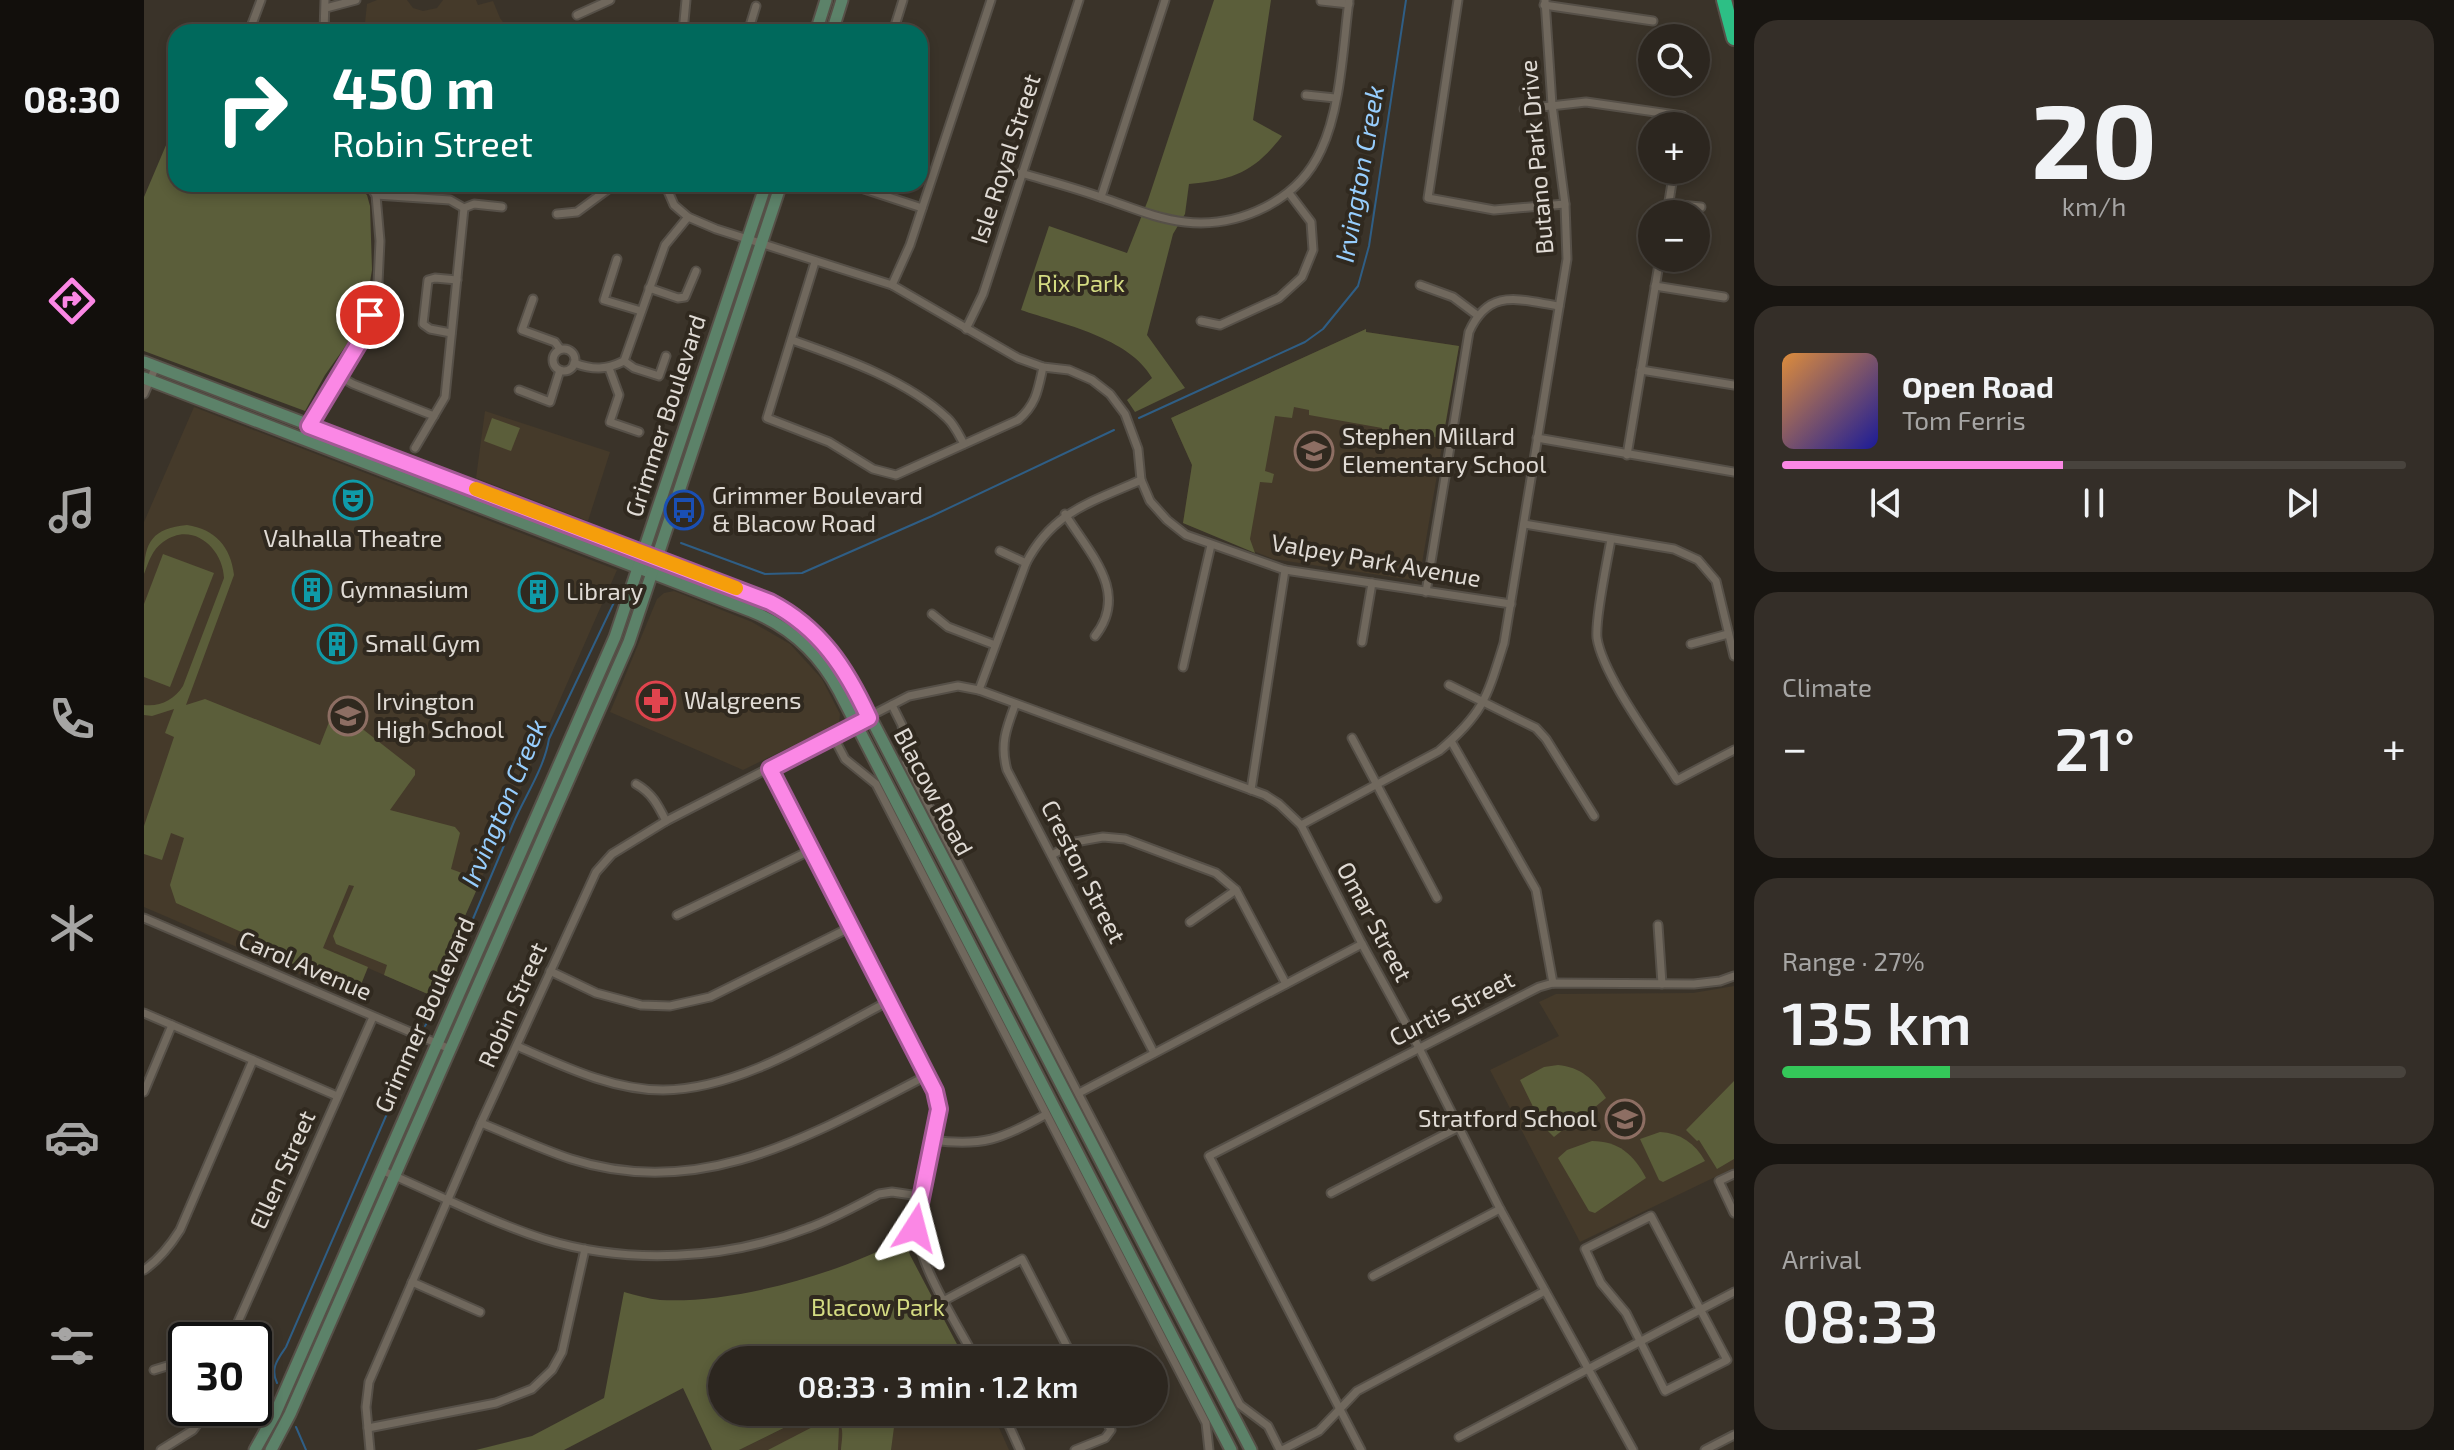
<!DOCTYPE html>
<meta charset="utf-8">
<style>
:root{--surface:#2c261f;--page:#342e28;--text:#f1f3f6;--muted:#a6a5a4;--line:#48433d;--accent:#fb87e5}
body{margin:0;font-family:"Exo 2",sans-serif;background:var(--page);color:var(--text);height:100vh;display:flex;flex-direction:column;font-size:30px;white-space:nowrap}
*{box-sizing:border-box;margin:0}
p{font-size:26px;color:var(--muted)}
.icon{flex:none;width:44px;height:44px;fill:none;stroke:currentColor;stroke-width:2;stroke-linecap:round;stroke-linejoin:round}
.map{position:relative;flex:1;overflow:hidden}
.side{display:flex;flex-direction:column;gap:20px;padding:20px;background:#181511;width:720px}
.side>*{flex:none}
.hud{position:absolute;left:24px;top:24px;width:760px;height:168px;border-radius:24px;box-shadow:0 4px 12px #0003,0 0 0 2px var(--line);background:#00695c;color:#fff;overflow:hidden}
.controls{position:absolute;left:1494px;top:24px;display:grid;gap:16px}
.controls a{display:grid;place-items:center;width:72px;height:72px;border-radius:50%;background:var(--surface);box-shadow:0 4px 12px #0003,0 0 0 2px var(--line);font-size:40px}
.speed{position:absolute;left:24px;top:1322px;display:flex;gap:16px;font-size:40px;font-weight:700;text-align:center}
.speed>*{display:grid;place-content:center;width:104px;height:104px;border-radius:50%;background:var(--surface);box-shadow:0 4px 12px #0003,0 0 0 2px var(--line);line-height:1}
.speed .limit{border:4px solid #111;border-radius:12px;background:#fff;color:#111}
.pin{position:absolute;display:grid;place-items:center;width:68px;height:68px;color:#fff;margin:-34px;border:4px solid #fff;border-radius:50%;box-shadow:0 2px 8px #0007}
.me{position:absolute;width:88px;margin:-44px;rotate:9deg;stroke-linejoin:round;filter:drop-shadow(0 0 6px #0008)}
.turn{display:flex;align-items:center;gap:28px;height:168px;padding:0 32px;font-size:36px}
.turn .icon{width:104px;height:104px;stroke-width:2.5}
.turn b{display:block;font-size:56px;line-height:68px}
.big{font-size:60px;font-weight:600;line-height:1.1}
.side .tile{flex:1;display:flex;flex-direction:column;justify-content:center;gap:12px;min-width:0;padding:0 28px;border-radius:24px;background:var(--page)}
.side .dial{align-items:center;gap:0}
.dial b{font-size:104px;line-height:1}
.song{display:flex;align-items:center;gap:24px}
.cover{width:96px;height:96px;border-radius:12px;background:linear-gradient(135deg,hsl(30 70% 55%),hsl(240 70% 35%))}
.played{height:8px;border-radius:4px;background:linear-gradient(90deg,var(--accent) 45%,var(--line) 45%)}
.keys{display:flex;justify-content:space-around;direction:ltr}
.heat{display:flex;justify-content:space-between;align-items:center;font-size:44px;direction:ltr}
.charge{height:12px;border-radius:6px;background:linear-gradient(90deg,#34c759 27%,var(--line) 0)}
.trip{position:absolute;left:564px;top:1346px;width:460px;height:80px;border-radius:40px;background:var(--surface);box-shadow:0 4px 12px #0003,0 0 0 2px var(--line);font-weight:600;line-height:80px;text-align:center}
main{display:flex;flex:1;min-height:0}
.tab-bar{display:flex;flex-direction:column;width:144px;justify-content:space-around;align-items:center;background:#120f0c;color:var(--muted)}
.tab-bar .icon{width:56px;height:56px}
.tab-bar .selected{color:var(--accent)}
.tab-bar b{font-size:36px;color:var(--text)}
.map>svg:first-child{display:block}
.built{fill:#453a2a}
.green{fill:#5b5e3a}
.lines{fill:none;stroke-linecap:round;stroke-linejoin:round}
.stream{stroke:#2f5e85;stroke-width:2}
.minor-casing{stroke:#565048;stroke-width:11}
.secondary-casing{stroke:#565048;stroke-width:15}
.motorway-casing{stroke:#565048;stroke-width:18}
.minor{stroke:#70685d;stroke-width:7}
.secondary{stroke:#5c8269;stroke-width:11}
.motorway{stroke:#2dbf85;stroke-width:14}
.route-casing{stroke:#a35895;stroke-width:20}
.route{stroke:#fb87e5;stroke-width:14}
.slow{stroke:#f59e0b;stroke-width:14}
.labels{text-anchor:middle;stroke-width:8;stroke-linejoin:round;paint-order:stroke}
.street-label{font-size:24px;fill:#e0dbd5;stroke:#30291f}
.park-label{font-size:24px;fill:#d4db82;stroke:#30291f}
.poi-label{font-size:24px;fill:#e0dbd5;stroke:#30291f;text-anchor:start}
.water-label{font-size:26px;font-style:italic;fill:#97cefe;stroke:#30291f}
</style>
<main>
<nav class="tab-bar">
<b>08:30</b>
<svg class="icon selected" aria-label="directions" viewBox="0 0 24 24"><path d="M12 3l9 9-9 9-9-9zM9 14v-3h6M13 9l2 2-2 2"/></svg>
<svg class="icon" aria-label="music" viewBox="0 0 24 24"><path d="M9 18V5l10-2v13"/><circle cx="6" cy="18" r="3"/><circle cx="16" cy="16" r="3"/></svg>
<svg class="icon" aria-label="phone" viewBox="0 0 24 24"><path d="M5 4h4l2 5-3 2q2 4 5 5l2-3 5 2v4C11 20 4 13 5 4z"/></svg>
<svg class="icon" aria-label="climate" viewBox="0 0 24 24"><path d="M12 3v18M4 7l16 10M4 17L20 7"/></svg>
<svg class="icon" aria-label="car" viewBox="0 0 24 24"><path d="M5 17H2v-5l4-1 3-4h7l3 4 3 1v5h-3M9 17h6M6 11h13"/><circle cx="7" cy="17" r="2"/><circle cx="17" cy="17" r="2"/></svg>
<svg class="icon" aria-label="filters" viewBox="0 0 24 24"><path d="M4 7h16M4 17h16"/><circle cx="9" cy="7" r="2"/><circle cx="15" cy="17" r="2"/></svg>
</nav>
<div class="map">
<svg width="1590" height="1450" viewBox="0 0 1590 1450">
<rect width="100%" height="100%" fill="#3a3329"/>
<!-- built -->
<g class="built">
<path d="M233 0H263L269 8 279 11 293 8 299 0H332L334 5 349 1 356 18 366 32H220L223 4Z"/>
<path d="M1222 329V332L1315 346 1275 581 1129 559 1039 523 1048 465 1027 418Z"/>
<path d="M50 407 473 570 286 995 224 968 211 998 0 907V522Z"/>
<path d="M341 411 466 452 444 521 332 478Z"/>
<path d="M530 591 608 622 646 644 678 679 696 714 695 723 599 770 466 712 513 599 520 593Z"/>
<path d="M1590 986V1168L1436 1242 1346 1070 1415 1036 1395 1002 1412 994 1549 993Z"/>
<path d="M673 1412H848L865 1450H595Z"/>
</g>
<!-- green -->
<g class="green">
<path d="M1070 0H1127L1109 120 1138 136C1110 172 1090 180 1045 184L1041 214 1029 234 1003 335 1041 388 991 412 983 400 1008 378C986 338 918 324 877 310L905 226 983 253 1004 200Z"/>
<path d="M31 124 32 184H210L223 195 226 206 228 270 225 288 210 334 181 375 161 411 0 351V197Z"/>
<path d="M1222 329V332L1315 346 1299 438 1238 431V428L1165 415V410L1150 407 1148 418 1131 416 1121 471 1130 474 1128 483 1116 482 1106 539 1111 553 1039 523 1048 465 1027 418Z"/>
<path d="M348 418 376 428 367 451 340 441Z"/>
<path d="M43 525C71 529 87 547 90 575L42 705 61 699 176 745 187 717 216 727 271 770V775L246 810 311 827 316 833 307 869 337 880 286 995 240 975 243 965 192 944 189 936 210 886 205 885 179 948 224 967 214 992 117 950 120 942 32 903 26 885 40 838 27 833 18 860 0 854V826L30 737 21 733 30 709 8 716 0 715V705C16 707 30 700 39 686L80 578C79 548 48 520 19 542 8 550 5 561 0 574 0 542 9 528 43 525Z"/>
<path d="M19 554 70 573 26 687 0 677V604Z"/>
<path d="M1414 1065C1436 1067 1450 1079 1462 1098L1422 1131 1420 1129 1410 1137 1398 1125 1376 1080 1400 1067Z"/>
<path d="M1590 1081V1159L1573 1169 1555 1140 1553 1141 1542 1130Z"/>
<path d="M1516 1132C1536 1133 1551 1143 1561 1161L1519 1182 1515 1180 1496 1139Z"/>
<path d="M1448 1141C1475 1141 1490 1155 1502 1178L1451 1213 1445 1211 1414 1158 1423 1150Z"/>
<path d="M761 1238 766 1255 815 1348 797 1357 794 1352 778 1360H578V1412H672L595 1450H568L539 1388 420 1450H332L388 1436 460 1398 480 1292C492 1295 504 1299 516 1300 591 1304 697 1273 761 1238Z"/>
<path d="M697 1412H714L718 1418 731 1412H752L747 1450H697C698 1437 702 1423 688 1417Z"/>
<path d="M682 1420H689L695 1426 694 1450H624Z"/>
</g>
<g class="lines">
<!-- stream -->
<g class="stream">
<path d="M995 418 1161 342 1179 329 1214 286 1225 246 1262 0"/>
<path d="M537 543 621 574 658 573 788 516 970 430"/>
<path d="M281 1026C301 995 312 960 326 926 340 892 355 858 369 824 381 796 400 769 405 739L474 594"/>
<path d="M133 1383C126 1368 134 1359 142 1347L258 1079 271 1057 272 1046"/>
<path d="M152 1427 162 1450"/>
</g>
<!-- minor casing -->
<g class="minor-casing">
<g id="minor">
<path d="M1314 0 1284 198 1350 210 1421 204"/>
<path d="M1177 1 1205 4"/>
<path d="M1400 5 1509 21"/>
<path d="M182 8 212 0"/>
<path d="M433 15 466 0"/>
<path d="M539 30 560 32"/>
<path d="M105 32 117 0"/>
<path d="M180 32 181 0"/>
<path d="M539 32 542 0"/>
<path d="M604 32 612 6"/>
<path d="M749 32 759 0"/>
<path d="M1162 95 1191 98"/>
<path d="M1380 109 1442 102 1539 116 1537 126"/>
<path d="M877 173C904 181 932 188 959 198 986 207 1013 219 1041 222 1095 228 1154 201 1177 150 1197 108 1199 46 1205 0"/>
<path d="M521 184 530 205 544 217 572 229 748 285 874 358 899 367 925 370 948 380 966 394 981 414 994 449 997 480 1006 501 1023 520 1042 535 1141 570 1367 604"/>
<path d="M705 184 778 208"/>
<path d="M232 195 306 200 320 208 330 204 358 207"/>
<path d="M957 197 1021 0"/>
<path d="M1524 204 1557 207"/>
<path d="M413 214 433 212 471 184"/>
<path d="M1523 214 1530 170"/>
<path d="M473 259 460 300 497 311"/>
<path d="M671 262 623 418 685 442 729 469 752 475 874 420C892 405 894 390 899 367"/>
<path d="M748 285 766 245 847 0"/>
<path d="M1276 285 1309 297 1333 315"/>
<path d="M1511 286 1580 297"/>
<path d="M505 288 534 298 541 297 552 271"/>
<path d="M389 299 378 330 411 342 416 349"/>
<path d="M1057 321 1076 325 1135 298 1158 277 1169 250 1167 222 1145 193"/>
<path d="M822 329 839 294 935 0"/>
<path d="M307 333 286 329 279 324 284 280 291 278 313 280"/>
<path d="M648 340C699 358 763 380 803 418 810 424 815 435 820 444"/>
<circle cx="420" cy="360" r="11"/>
<path d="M480 361 490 368 515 376 522 356"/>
<path d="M430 363C449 370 462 370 480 361L521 245 544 217"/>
<path d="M465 368 475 395 466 422 495 432"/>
<path d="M1497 370 1590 385"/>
<path d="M193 375 209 384 290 416"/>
<path d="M375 390 406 402 416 370"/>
<path d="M0 394 12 366"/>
<path d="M158 437 215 343 226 315 234 283 236 241 232 195 224 184"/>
<path d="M1393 438 1590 472"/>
<path d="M271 448 301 397 320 208"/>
<path d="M1483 455 1516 258"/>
<path d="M921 514C945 553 986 592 951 636"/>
<path d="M1380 524 1530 549 1554 560 1572 581 1590 656"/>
<path d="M1467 539C1463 563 1451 617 1453 638 1459 676 1511 745 1533 780L1590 750"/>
<path d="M856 551 882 563"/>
<path d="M1282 592 1325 332C1345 287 1375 300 1415 306"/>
<path d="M788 614 804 627 851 645"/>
<path d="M1218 642 1228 583"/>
<path d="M1547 644 1584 634"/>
<path d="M1039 667 1067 545"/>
<path d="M1305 685 1392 728 1402 739 1450 816"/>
<path d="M835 690 882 563C909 511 948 502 997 480"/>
<path d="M748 705 758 725 762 762 1096 1405 1124 1426 1136 1450"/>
<path d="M871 705C862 729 856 745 863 770L1010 1053"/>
<path d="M689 736 701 759 732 784 1062 1423 1065 1450"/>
<path d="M1208 738 1293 898"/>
<path d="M1307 741 1392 890 1409 983"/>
<path d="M626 769 791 1091 795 1109 771 1217C771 1261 811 1320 832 1360"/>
<path d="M492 784C508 793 514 805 522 821"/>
<path d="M1107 790 1141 570"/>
<path d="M1157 825 1295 751C1340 713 1343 697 1360 643L1423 259 1421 204 1408 105 1401 0"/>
<path d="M908 855 931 842 959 837 981 839 1072 873 1092 890 1142 984"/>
<path d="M533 915 667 850"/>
<path d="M0 918 306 1049"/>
<path d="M1046 922 1092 890"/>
<path d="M1514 925 1518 984"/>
<path d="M406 971 452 993 497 1005 526 1006 566 997 707 927"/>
<path d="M0 1013 193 1096"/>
<path d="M373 1046C419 1066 468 1090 519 1090 598 1089 677 1036 745 1001"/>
<path d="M0 1092 28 1025"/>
<path d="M935 1093 1218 944"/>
<path d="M337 1123C367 1135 397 1149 427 1159 560 1202 670 1133 784 1075"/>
<path d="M788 1140C838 1147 858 1139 901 1115"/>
<path d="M237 1170C291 1193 344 1221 400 1239 484 1265 582 1260 664 1228 689 1219 712 1206 735 1194L748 1192 775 1196"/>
<path d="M1590 1174 1575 1181 1590 1213"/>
<path d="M1187 1193 1315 1127"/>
<path d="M1507 1216 1583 1360 1521 1391 1482 1313 1457 1283 1441 1249Z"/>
<path d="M0 1270C16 1259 26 1246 36 1230L109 1060"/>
<path d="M1229 1276 1356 1209"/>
<path d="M268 1282 336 1312"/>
<path d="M801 1300 878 1259 930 1360"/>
<path d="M86 1340 229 1017"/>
<path d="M10 1370 23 1366 42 1368"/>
<path d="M859 1412 876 1450"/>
<path d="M224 1428 352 1403 388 1389 408 1370 418 1352 441 1249"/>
<path d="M1315 1437 1590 1292"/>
<path d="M17 1450 49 1430 65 1408"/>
<path d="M226 1450 222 1407 225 1382 337 1123 452 872 468 854 522 821 765 696 814 686 835 690 1121 795 1135 804 1157 825 1218 944 1275 1048 1356 1209 1489 1450"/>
<path d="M931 1450 961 1438 967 1430 957 1412"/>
<path d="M1138 1450 1175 1431 1213 1391 1401 1291"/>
<path d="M1217 1450 1065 1156 1395 987 1409 983 1550 984 1576 981 1590 976"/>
<path d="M1561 1450 1590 1435"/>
</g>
</g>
<!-- secondary casing -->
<g class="secondary-casing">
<g id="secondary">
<path d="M672 32 682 0"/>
<path d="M688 32 698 0"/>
<path d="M0 362 611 595C651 612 683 638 705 676L1107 1450"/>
<path d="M0 378 607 611C647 627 675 653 695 691L1087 1450"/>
<path d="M111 1450 131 1414 471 637 622 184"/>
<path d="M127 1450 146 1414 485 642 637 184"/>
</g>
</g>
<!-- motorway casing -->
<g class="motorway-casing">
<path id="motorway" d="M1580 0 1590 38"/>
</g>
<!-- minor -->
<use href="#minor" class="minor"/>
<!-- secondary -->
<use href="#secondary" class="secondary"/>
<!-- motorway -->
<use href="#motorway" class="motorway"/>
</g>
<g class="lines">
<!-- route casing -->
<g class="route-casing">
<path id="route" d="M226 315 215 343 165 426 626 602C676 628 702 668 725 718L626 769 791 1091 795 1109 771 1228"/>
</g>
<!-- route -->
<use href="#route" class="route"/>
<!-- slow -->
<path class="slow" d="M332 489 592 588"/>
</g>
<!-- icons -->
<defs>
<g id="school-ring" transform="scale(2)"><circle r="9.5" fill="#30291f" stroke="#8d6e63" stroke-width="1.5"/><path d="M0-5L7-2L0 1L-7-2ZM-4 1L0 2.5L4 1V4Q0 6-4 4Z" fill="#8d6e63"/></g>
<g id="theatre-ring" transform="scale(2)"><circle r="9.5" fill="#30291f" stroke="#0f9aa8" stroke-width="1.5"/><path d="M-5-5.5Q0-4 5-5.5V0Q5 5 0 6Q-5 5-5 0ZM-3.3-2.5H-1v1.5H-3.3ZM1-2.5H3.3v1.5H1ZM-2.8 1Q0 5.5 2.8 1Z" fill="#0f9aa8"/></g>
<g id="bus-ring" transform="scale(2)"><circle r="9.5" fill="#30291f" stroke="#1a4fb4" stroke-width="1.5"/><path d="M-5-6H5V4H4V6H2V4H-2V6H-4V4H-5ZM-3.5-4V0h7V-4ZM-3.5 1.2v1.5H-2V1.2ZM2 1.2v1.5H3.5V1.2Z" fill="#1a4fb4"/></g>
<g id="building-ring" transform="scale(2)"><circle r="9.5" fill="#30291f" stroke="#0f9aa8" stroke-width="1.5"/><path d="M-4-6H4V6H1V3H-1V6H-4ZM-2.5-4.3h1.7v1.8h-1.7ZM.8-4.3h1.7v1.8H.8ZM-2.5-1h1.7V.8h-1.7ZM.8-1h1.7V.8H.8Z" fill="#0f9aa8"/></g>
<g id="pharmacy-ring" transform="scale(2)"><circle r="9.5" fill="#30291f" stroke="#e0444e" stroke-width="1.5"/><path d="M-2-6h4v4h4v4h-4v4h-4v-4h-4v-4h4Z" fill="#e0444e"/></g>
</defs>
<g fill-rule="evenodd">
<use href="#school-ring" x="1170" y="451"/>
<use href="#theatre-ring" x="209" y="500"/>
<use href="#bus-ring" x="540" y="510"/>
<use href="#building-ring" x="168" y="590"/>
<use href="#building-ring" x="394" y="592"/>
<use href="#building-ring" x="193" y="644"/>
<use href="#pharmacy-ring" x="512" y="701"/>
<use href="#school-ring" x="204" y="716"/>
<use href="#school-ring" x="1481" y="1119"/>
</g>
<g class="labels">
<!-- street labels -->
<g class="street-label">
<text transform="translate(1393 157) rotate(-95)" y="8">Butano Park Drive</text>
<text transform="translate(862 159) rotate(-72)" y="8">Isle Royal Street</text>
<text transform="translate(522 416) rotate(-72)" y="8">Grimmer Boulevard</text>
<text transform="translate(1232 561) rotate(10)" y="8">Valpey Park Avenue</text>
<text transform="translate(789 792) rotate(62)" y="8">Blacow Road</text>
<text transform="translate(939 872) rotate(63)" y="8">Creston Street</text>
<text transform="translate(1230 922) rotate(62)" y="8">Omar Street</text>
<text transform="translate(161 966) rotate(23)" y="8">Carol Avenue</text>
<text transform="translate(369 1005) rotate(-66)" y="8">Robin Street</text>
<text transform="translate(1308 1009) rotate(-27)" y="8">Curtis Street</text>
<text transform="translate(281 1015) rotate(-66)" y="8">Grimmer Boulevard</text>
<text transform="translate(139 1170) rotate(-66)" y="8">Ellen Street</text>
</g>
<!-- park labels -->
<g class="park-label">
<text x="937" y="292">Rix Park</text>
<text x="734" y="1316">Blacow Park</text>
</g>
<!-- poi labels -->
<g class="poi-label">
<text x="1198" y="445">Stephen Millard<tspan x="1198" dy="28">Elementary School</tspan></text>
<text x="568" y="504">Grimmer Boulevard<tspan x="568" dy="28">&amp; Blacow Road</tspan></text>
<text x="209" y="547" text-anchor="middle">Valhalla Theatre</text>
<text x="196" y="598">Gymnasium</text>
<text x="422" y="600">Library</text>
<text x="221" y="652">Small Gym</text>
<text x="540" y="709">Walgreens</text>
<text x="232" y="710">Irvington<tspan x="232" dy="28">High School</tspan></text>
<text x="1453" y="1127" text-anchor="end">Stratford School</text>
</g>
<!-- water labels -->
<g class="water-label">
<text transform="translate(1216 174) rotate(-80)" y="9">Irvington Creek</text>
<text transform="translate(360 803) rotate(-67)" y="9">Irvington Creek</text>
</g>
</g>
</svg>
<div class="controls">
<a><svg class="icon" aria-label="search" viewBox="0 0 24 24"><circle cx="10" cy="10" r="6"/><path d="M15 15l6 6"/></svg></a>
<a>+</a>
<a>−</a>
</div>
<div class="speed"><div class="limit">30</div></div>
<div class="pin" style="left:226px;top:315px;background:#d93025"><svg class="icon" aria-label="arrive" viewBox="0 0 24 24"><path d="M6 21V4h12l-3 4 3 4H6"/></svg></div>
<svg class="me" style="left:771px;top:1228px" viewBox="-20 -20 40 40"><path d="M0-17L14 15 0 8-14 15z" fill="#fb87e5" stroke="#fff" stroke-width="4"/></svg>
<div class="trip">08:33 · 3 min · 1.2 km</div>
<div class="hud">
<div class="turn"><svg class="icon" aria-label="right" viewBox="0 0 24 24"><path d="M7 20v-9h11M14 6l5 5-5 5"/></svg><div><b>450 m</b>Robin Street</div></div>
</div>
</div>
<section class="side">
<div class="tile dial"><b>20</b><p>km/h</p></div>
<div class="tile">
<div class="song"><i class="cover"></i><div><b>Open Road</b><p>Tom Ferris</p></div></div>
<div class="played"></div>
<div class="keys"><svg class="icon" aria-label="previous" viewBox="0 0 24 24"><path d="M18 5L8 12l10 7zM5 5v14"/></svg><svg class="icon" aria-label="pause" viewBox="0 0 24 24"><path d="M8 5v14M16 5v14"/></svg><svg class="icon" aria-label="next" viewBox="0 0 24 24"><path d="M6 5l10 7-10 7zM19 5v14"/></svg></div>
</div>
<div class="tile"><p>Climate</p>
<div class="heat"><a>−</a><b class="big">21°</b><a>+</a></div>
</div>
<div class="tile"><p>Range · 27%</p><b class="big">135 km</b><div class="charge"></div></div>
<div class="tile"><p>Arrival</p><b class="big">08:33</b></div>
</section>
</main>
